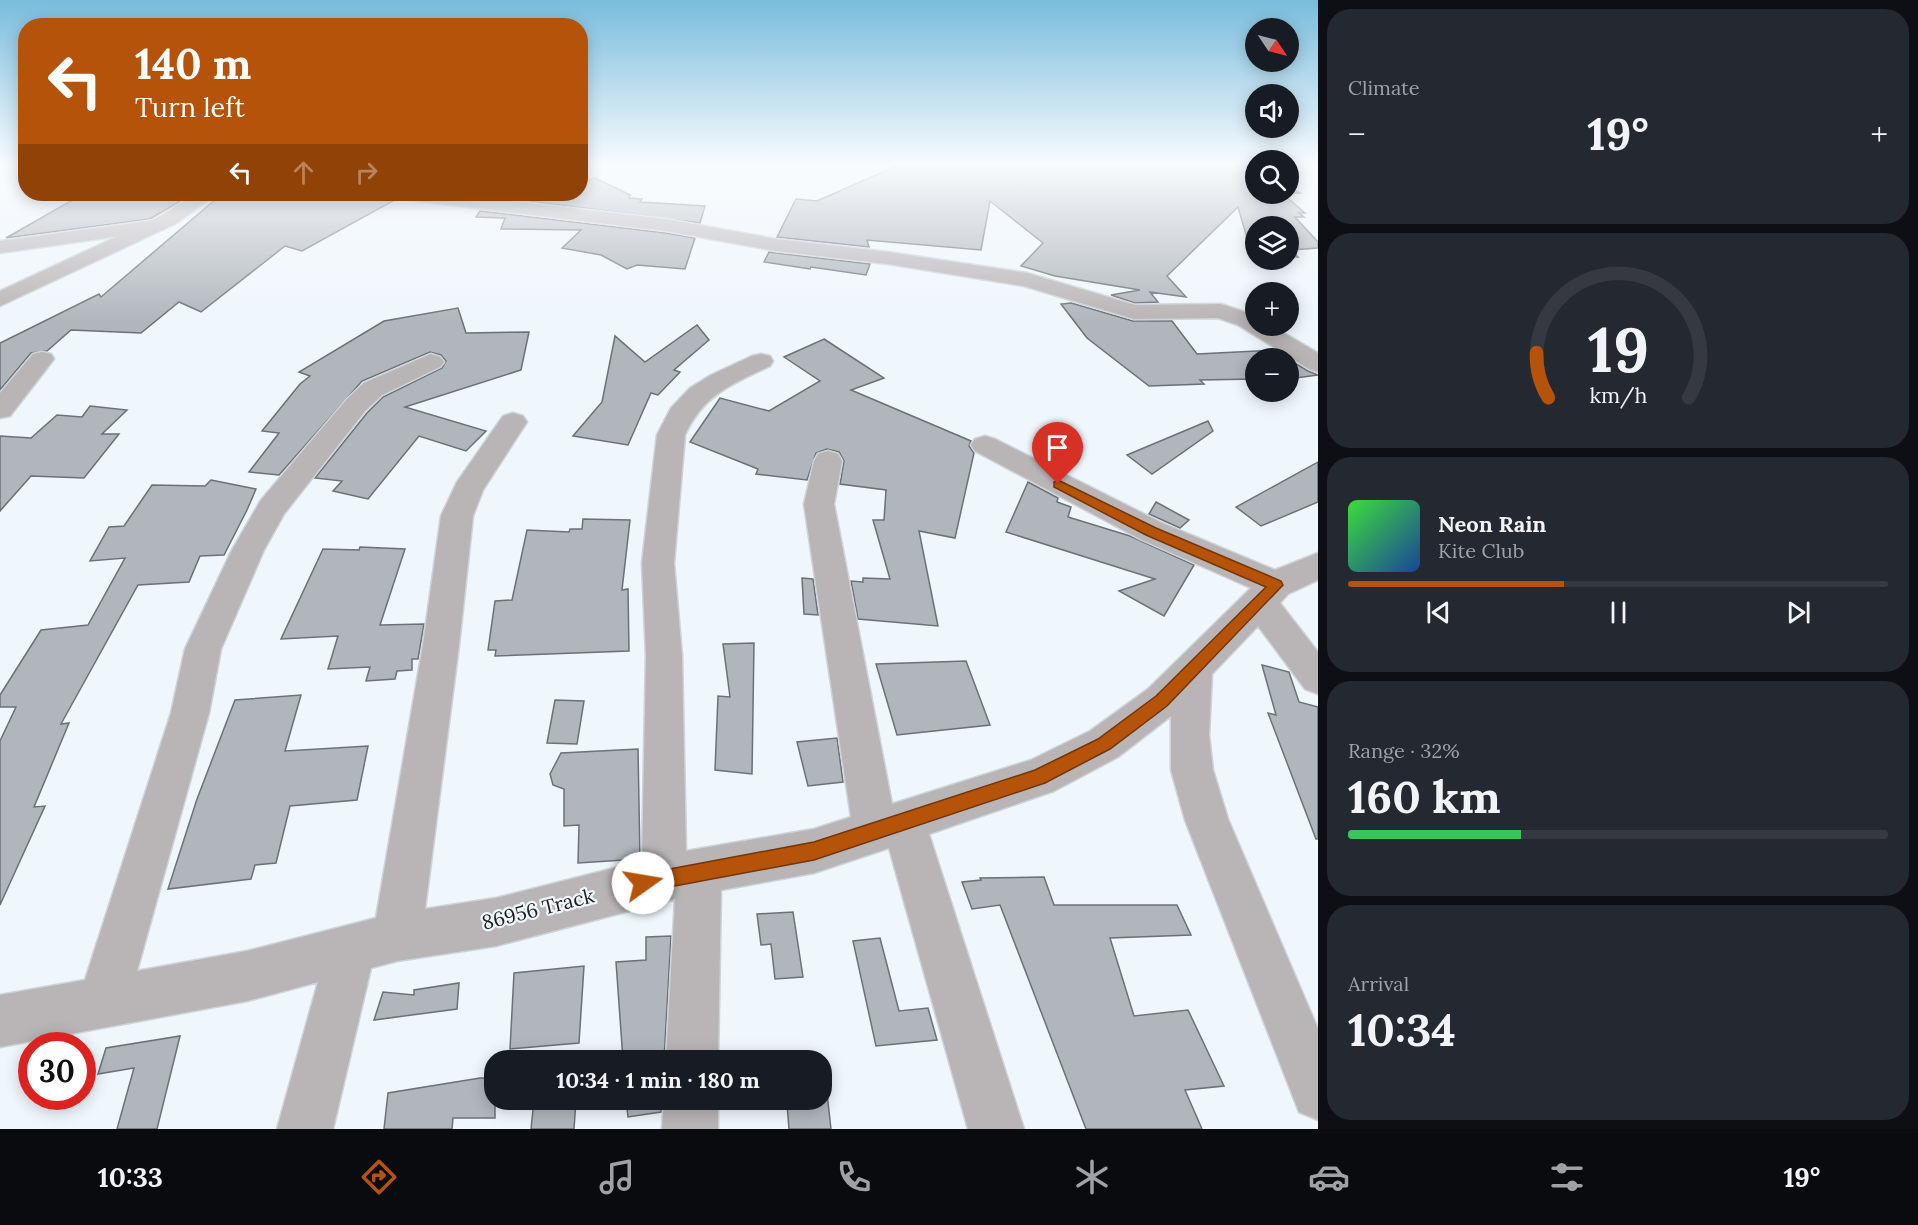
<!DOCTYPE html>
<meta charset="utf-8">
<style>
:root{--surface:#171b24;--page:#242831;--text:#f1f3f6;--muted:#9ea1a6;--line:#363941;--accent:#b45309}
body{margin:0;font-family:Lora,serif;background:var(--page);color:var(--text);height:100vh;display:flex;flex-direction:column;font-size:22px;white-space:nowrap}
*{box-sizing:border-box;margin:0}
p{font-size:20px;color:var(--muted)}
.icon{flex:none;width:33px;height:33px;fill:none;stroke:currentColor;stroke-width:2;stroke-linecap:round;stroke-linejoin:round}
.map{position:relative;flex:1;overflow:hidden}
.sheet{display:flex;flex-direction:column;gap:9px;padding:9px;background:#0d0f14;width:600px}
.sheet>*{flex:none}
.hud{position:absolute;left:18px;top:18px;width:570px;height:183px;border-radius:24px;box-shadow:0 3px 15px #0003;background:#b45309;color:#fff;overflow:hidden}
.needle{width:39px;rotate:125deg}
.controls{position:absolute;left:1245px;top:18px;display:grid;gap:12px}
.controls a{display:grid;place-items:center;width:54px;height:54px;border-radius:50%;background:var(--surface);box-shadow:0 3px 15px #0003;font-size:30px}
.speed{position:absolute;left:18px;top:1032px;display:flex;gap:12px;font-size:30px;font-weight:700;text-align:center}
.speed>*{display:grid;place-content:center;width:78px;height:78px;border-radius:50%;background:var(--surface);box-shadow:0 3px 15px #0003;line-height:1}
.speed .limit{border:9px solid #d22;background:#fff;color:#111}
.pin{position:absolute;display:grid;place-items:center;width:51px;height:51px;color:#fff;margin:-62px -26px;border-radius:50% 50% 50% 0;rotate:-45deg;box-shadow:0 0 6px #0007}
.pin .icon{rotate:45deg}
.me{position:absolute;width:66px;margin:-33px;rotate:77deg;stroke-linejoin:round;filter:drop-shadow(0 0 4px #0008)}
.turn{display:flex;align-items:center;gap:21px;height:126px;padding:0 18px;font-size:27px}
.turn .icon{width:78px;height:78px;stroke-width:2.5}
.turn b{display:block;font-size:42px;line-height:51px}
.lanes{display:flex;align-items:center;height:57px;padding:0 18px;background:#0003;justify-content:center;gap:30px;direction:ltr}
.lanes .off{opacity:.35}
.big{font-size:45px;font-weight:700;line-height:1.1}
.sheet .card{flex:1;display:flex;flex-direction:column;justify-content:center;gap:9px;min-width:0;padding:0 21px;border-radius:24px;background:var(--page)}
.sheet .dial{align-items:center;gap:0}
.dial svg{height:156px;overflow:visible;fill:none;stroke:var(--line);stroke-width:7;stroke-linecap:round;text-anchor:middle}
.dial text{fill:var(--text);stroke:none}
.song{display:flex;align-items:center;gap:18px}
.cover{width:72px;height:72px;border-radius:9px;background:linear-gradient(135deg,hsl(120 70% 55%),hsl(220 70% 35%))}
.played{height:6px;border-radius:3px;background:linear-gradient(90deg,var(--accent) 40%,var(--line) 40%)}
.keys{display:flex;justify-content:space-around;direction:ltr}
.heat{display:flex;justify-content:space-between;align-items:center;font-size:33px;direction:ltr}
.charge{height:9px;border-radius:4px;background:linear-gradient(90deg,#34c759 32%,var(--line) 0)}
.trip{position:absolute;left:484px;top:1050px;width:348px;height:60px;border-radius:24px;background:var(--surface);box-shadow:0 3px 15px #0003;font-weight:700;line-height:60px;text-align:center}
.tabs{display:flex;height:96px;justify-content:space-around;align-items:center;background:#090b0e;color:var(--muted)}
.tabs .icon{width:42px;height:42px}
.tabs .active{color:var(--accent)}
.tabs b{font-size:27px;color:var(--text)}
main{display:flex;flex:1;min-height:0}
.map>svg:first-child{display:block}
.building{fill:#b0b6bc;stroke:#6b7177;stroke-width:1.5}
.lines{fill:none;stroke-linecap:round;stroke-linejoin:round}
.minor-casing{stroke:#cdd4d9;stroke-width:3}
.tertiary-casing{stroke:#cdd4d9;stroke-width:3}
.minor{fill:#b9b4b5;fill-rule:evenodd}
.tertiary{fill:#b9b4b5;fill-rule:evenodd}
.route{fill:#b45309;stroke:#753606;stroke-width:1.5}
.labels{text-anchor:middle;stroke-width:4.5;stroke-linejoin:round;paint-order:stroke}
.near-street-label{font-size:20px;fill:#1d2022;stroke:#eff6fc}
</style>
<main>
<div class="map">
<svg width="1318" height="1129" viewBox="0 0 1318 1129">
<rect width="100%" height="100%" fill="#eff6fc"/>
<!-- building -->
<g class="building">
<path d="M901 164H1245L1256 169V194H1288V187L1300 193 1283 194 1305 213H1299L1304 217H1295L1318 242V248L1292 250 1298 257 1288 256V226H1256V255H1252L1238 207 1167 276 1186 297 1150 292 1158 302 1135 303 1111 295 1140 290 1055 276 1021 266 1043 243 990 201 981 250 867 240 869 247 777 237 796 199 817 201Z"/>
<path d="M595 178 630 195 629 198 642 199 640 202 705 206 700 223 490 196 492 194H580V183Z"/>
<path d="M83 194H192L150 219 6 238Z"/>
<path d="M230 194H397L400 197 302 251 285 246 201 312 179 302 141 333 71 330 47 351 31 353 0 390V343L99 294 101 297 216 199H222Z"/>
<path d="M480 211 666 233 695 238 685 269 637 265 627 269 601 255 562 248 581 230 501 229 505 218 476 217Z"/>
<path d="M769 252 776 253 870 264 866 275 811 267 810 269 764 262Z"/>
<path d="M1071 303 1133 321H1172L1197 354 1275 350 1288 358H1256V379L1200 380 1204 384 1149 386 1087 338 1061 304Z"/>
<path d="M458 308 466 333 529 332 521 370 405 407 486 431 466 451 419 436 368 499 333 491 342 481 315 478 367 413 383 397 442 368 446 361 441 355 430 352 362 381 279 475 249 472 279 433 262 431 300 384 310 376 299 372 384 321Z"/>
<path d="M697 325 709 340 674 370 680 372 658 395 651 393 628 445 573 436 602 402 615 336 645 362Z"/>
<path d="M824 339 884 378 851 390 971 441 969 446 974 453 955 538 919 531 938 626 858 619 851 581 863 582V578L890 579 873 520H884L886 490 840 484 844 461 839 452 827 449 816 453 807 480 756 474 758 469 690 442 720 398 769 411 820 381 784 357Z"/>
<path d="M1288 359 1308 371 1318 375 1288 379Z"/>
<path d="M90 406 127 410 102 434H119L84 478 31 476 0 511V436L31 438 57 415 82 417Z"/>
<path d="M1208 421 1213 431 1152 474 1127 455Z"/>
<path d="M1318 462V502L1261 526 1236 507Z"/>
<path d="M211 480 256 489 247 510 224 555 200 556 189 582 138 585 61 724 69 723 34 807 45 806 0 905V741L16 707H0V695L41 630 88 625 125 558 90 561 109 527 124 526 152 485 205 486Z"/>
<path d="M1028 482 1058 498 1057 502 1071 507 1068 517 1130 536 1194 565 1164 616 1119 591 1155 579 1006 532Z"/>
<path d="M1156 502 1189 520 1180 528 1149 514Z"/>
<path d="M583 519 630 520 622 590 628 589 629 651 495 656 496 650H488L495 601 512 600 527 530 569 532 570 529H582Z"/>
<path d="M360 547 405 549 380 625 424 624 418 659H412V670L397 671 395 679 366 681 370 667 328 669 338 636 281 639 323 549 359 550Z"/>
<path d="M802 578 813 579 818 615 804 614Z"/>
<path d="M754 643 752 774 715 770 718 696 730 697 723 644Z"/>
<path d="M966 661 990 725 897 735 876 664Z"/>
<path d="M1262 665 1289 672 1299 702 1318 707V839H1316L1268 713 1276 715Z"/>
<path d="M301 695 285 751 368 746 357 800 290 806 276 863 255 865 251 879 168 889 197 799 235 700Z"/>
<path d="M555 700 584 701 577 744 547 743Z"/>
<path d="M837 738 843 782 808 786 797 742Z"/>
<path d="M638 749 640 859 578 863 579 825 564 826V789L553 785 550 774 561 753Z"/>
<path d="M1044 877 1054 905H1177L1191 935 1110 938 1134 1016 1188 1010 1224 1086 1185 1090 1202 1129H1086L1000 905 972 909 962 882 981 880 980 878Z"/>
<path d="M793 912 803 977 775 979 771 944 761 945 757 914Z"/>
<path d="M671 936 664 1060H623L616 962 646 960V937Z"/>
<path d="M880 938 899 1011 928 1008 937 1040 876 1046 853 941Z"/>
<path d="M584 966 579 1043 510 1049 514 973Z"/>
<path d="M459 983 457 1009 374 1020 383 992 414 995V990Z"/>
<path d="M180 1036 157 1129H117L134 1068 98 1074 106 1048Z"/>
<path d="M720 1057H823L831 1129H789L787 1104 720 1103V1100H822V1060H720Z"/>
<path d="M480 1078H495V1118H453L452 1129H384L388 1093Z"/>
<path d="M534 1100H576L574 1129H531Z"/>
<path d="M626 1100H662L661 1112 628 1117Z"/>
</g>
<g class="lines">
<!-- minor casing -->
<g class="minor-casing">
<g id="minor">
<path d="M399 194H450L666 219 776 239 888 252 1027 273 1135 305 1221 304 1254 315 1256 326H1272L1318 353V372L1309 369 1238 325 1218 318 1134 319 1024 286 888 264 776 251 666 231 408 200Z"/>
<path d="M156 220 166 226 163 230 0 253V241Z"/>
<path d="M42 352 51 354 54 359 10 416 0 418V393L33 354Z"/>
<path d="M431 354 440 357 444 362 440 367 382 395 365 411 284 514 264 550 221 649 209 713 137 971 247 951 376 918 423 645 441 516 457 482 503 416 513 413 523 416 527 422 483 490 473 516 459 645 425 909 496 898 642 861 646 656 642 563 657 435 671 408 690 388 711 375 752 356 761 354 770 356 773 361 770 366C732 384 703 395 685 435L674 563 682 656 686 851 814 829 851 817 804 504 814 461 818 454 828 451 838 454 842 461 834 504 892 804 1031 760 1090 731 1148 689 1251 588 1140 539 975 451 971 445 975 439 985 436 995 439 1162 523 1275 570 1318 553V580L1288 594 1280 603 1318 652V694L1305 689 1258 626 1212 674 1209 735 1213 770 1228 819 1318 1029V1120L1299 1112 1185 820 1171 770V716L1118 757 1054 791 929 834 1024 1129H968L889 848 814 873 721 890 718 1060H666L675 899 496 946 397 961 371 968 333 1129H277L318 982 247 1001 0 1047V995L85 980 171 713 185 649 232 550 261 500 347 399 364 383Z"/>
<path d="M664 1100H718V1129H662Z"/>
</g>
</g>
<!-- tertiary casing -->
<g class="tertiary-casing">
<path id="tertiary" d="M195 194H216L177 223 0 306V291L163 215Z"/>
</g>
<!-- minor -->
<use href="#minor" class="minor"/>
<!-- tertiary -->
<use href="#tertiary" class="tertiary"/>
</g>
<!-- sky -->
<linearGradient id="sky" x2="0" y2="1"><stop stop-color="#79bcdc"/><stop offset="0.51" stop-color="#f8fbfe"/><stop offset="1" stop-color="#f8fbfe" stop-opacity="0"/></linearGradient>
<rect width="1318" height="322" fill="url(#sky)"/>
<!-- route -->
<path class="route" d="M1058 480 1156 528 1281 581 1283 585 1167 706 1110 749 1045 783 814 860 643 892 636 890 634 883 636 876 643 874 814 842 1035 770 1098 739 1156 696 1266 587 1146 535 1054 487V482Z"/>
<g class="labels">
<!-- near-street labels -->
<g class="near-street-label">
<text transform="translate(538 909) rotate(-14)" y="7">86956 Track</text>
</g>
</g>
</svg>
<div class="controls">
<a><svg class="needle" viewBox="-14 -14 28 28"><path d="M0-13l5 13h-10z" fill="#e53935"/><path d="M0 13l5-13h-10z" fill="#9ea1a6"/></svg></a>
<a><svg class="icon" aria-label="sound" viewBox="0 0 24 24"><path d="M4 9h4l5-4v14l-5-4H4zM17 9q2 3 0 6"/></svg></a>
<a><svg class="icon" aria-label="search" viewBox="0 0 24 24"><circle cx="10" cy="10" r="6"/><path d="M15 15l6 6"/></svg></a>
<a><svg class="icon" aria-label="layers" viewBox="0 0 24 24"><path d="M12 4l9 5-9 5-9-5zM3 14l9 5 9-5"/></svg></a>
<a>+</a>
<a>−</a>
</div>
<div class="speed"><div class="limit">30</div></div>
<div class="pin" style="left:1058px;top:484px;background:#d93025"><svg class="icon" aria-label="arrive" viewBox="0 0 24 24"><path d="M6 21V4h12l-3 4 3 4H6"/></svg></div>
<svg class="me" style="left:643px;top:883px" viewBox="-20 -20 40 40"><circle r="19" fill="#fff"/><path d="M0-13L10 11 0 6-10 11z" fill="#b45309"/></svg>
<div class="trip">10:34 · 1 min · 180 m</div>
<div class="hud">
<div class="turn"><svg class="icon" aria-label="left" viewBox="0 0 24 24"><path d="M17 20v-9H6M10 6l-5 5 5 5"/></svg><div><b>140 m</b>Turn left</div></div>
<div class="lanes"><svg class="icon" aria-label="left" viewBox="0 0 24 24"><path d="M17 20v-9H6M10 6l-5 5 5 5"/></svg><svg class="icon off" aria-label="ahead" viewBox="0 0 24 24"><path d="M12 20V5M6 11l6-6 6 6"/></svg><svg class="icon off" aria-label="right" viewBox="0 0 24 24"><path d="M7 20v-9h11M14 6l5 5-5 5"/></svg></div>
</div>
</div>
<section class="sheet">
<div class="card"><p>Climate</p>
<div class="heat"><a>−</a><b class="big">19°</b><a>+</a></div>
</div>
<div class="card dial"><svg viewBox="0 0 100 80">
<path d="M14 69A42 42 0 1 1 86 69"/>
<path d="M14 69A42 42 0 0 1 8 46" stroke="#b45309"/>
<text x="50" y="56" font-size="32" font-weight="700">19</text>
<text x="50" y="72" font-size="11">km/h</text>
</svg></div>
<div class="card">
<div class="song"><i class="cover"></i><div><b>Neon Rain</b><p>Kite Club</p></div></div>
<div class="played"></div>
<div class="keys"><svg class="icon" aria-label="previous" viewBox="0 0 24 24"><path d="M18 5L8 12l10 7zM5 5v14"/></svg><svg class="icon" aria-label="pause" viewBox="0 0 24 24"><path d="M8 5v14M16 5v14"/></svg><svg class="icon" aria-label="next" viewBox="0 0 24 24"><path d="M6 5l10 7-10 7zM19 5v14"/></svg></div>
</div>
<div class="card"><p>Range · 32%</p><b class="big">160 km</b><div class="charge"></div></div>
<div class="card"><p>Arrival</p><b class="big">10:34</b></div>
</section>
</main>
<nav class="tabs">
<b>10:33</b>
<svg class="icon active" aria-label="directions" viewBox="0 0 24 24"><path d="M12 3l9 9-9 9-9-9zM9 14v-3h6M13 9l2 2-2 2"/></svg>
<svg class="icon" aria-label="music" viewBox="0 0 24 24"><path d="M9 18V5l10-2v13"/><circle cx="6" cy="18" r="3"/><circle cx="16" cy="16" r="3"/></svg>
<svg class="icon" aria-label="phone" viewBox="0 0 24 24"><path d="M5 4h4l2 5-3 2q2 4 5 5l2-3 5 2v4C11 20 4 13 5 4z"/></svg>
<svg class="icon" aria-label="climate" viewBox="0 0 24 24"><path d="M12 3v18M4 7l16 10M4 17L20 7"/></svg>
<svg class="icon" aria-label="car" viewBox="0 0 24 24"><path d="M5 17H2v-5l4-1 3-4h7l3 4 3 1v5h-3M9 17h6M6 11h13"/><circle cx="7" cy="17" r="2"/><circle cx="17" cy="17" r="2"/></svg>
<svg class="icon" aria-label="filters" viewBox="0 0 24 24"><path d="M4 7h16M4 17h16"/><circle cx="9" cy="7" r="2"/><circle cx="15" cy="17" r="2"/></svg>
<b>19°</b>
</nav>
